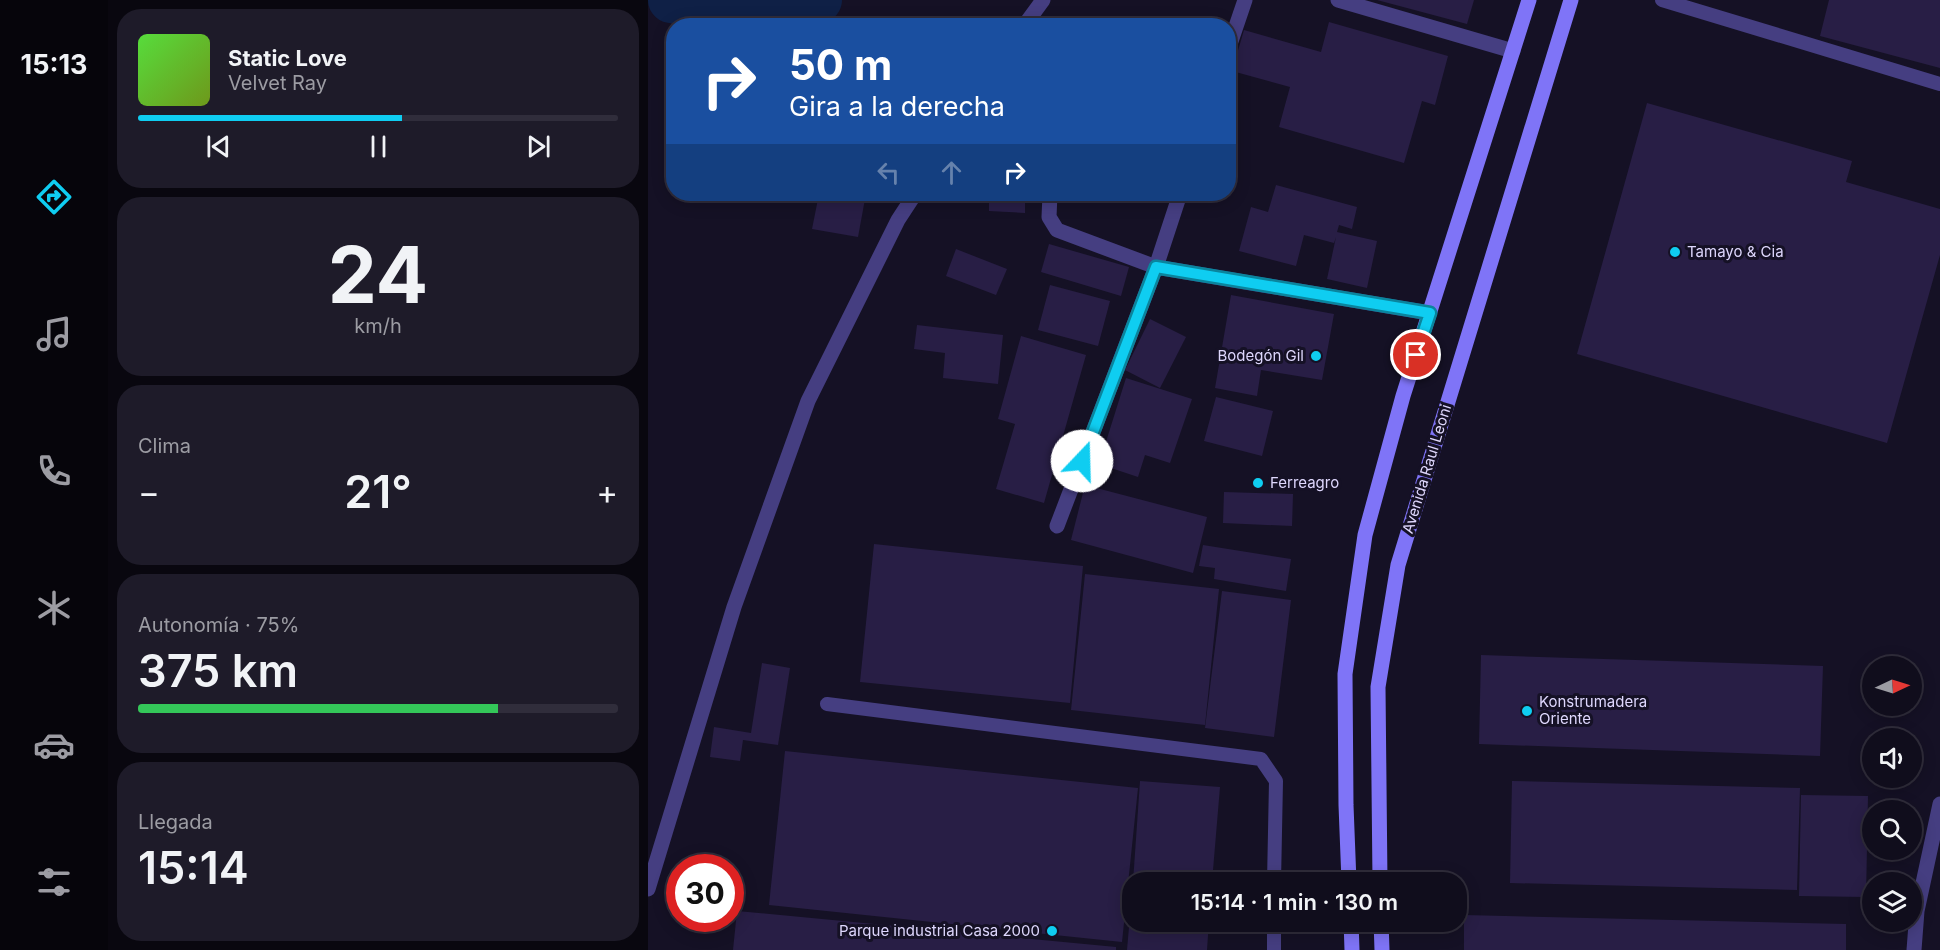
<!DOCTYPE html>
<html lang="es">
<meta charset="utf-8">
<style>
:root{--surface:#100d1c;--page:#1e1b29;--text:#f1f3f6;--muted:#9c9ca3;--line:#302d3b;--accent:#0fcdf1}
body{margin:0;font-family:Inter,sans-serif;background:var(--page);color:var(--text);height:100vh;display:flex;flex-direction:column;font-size:22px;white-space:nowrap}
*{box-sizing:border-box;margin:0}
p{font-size:20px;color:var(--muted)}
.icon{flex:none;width:33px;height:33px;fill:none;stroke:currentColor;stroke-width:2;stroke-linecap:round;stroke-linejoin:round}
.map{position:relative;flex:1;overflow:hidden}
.side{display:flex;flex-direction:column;gap:9px;padding:9px;background:#09070f;width:540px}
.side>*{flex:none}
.top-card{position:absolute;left:18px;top:18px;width:570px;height:183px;border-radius:24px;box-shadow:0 3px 15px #0003,0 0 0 2px var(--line);background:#1a4fa0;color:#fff;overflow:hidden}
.needle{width:39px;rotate:86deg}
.buttons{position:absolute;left:1214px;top:656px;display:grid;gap:12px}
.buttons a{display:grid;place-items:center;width:60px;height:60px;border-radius:50%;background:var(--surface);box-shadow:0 3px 15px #0003,0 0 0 2px var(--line);font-size:30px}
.speed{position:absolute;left:18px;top:854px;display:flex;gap:12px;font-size:30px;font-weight:700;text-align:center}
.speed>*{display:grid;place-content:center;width:78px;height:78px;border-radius:50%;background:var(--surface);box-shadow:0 3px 15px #0003,0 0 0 2px var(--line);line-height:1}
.speed .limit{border:9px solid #d22;background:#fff;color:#111}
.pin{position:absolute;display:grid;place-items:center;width:51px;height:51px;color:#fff;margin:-26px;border:3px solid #fff;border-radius:50%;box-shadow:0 2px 6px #0007}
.me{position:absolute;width:66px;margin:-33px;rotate:21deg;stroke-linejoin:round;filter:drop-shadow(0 0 4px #0008)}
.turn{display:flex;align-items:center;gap:21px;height:126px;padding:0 24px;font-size:27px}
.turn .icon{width:78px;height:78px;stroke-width:2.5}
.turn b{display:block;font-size:42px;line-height:51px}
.lanes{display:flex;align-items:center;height:57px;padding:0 24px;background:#0003;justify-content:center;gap:30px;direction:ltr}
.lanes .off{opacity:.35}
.big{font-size:45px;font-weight:600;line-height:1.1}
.side .tile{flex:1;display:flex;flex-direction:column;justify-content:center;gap:9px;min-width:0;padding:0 21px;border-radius:24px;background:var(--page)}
.side .dial{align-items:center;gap:0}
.dial b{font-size:78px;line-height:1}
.song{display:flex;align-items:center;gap:18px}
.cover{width:72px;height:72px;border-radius:9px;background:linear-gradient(135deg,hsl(110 70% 55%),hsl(80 70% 35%))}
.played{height:6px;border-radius:3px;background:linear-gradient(90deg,var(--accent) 55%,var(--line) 55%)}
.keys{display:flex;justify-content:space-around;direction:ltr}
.heat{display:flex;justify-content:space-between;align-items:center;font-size:33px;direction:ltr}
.charge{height:9px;border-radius:4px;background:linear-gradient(90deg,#34c759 75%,var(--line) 0)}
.trip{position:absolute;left:474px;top:872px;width:345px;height:60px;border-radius:24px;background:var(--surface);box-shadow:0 3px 15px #0003,0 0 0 2px var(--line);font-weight:600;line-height:60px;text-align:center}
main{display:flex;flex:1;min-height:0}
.tabs{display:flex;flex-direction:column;width:108px;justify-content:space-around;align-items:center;background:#06050b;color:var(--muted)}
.tabs .icon{width:42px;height:42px}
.tabs .current{color:var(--accent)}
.tabs b{font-size:27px;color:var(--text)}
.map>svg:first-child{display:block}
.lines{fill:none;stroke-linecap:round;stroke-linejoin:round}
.river{stroke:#0f2046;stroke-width:46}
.building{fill:#281e45}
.lane{stroke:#453e81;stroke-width:14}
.street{stroke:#453e81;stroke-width:15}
.secondary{stroke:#7f74f7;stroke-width:15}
.route-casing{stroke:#0a859d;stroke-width:15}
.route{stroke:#0fcdf1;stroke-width:10}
.poi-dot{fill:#0fcdf1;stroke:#151125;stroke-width:2}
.labels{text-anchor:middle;stroke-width:6;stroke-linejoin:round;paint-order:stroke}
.poi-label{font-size:15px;fill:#ded7fd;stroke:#151125;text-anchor:start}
.street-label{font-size:15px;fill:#ded7fd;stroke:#151125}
</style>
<main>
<nav class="tabs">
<b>15:13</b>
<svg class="icon current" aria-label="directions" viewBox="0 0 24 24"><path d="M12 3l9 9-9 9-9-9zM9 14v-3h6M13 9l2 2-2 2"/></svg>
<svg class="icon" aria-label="music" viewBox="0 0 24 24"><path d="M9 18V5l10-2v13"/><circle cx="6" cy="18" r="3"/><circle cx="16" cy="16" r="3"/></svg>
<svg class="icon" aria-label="phone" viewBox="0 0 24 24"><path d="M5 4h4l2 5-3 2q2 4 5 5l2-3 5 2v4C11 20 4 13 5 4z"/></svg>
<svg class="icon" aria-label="climate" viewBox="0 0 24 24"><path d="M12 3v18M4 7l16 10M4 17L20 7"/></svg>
<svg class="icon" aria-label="car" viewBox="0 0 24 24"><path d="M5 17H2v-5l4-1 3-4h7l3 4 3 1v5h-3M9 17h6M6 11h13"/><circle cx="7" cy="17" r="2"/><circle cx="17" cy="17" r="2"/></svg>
<svg class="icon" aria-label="filters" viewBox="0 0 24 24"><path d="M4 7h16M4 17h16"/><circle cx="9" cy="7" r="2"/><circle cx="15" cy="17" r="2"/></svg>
</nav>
<section class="side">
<div class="tile">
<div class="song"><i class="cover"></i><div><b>Static Love</b><p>Velvet Ray</p></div></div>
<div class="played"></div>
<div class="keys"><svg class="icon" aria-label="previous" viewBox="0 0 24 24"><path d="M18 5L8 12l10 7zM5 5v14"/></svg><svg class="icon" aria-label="pause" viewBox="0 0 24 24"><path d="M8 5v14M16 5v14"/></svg><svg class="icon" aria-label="next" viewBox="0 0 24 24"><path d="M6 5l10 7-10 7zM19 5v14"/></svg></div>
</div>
<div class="tile dial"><b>24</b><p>km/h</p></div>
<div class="tile"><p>Clima</p>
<div class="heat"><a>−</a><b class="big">21°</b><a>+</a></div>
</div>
<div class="tile"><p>Autonomía · 75%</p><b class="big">375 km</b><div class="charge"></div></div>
<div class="tile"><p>Llegada</p><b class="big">15:14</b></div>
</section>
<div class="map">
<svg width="1292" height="950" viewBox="0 0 1292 950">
<rect width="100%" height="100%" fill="#151125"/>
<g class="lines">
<!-- river -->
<path class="river" d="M23 0 36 2 111 6 164 2 171 0"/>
</g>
<!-- building -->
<g class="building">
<path d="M729 0H826L819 24Z"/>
<path d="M1181 0H1292V68L1172 36Z"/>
<path d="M681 22 800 56 787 105 774 101 756 163 631 127 642 87 584 71 596 30 673 52Z"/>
<path d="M999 103 1204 161 1198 182 1292 209V255L1239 443 929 354Z"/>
<path d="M628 185 709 207 704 229 691 225 689 232 729 241 719 288 679 279 688 237 686 243 656 235 648 266 591 251 603 207 620 212Z"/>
<path d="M171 194H188L217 199 210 237 164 229Z"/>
<path d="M341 194H377V213L341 211Z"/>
<path d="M401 244 481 267 473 296 393 272Z"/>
<path d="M308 249 359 269 348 295 298 276Z"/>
<path d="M402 285 462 301 450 346 390 330Z"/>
<path d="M583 295 686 314 674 380 613 370 609 396 567 388Z"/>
<path d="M502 319 538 337 512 388 477 370Z"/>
<path d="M269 325 355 335 350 384 295 378 297 353 266 349Z"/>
<path d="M373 336 438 355 396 503 348 489 367 424 350 419Z"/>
<path d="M478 378 544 399 522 463 497 455 490 477 451 464Z"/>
<path d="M568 397 625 411 614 456 556 441Z"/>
<path d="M437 485 559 517 545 573 423 540Z"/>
<path d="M576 492 645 494 644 526 575 523Z"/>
<path d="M226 544 435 566 422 703 212 682Z"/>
<path d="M555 545 643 559 638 591 566 579 567 568 551 566Z"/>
<path d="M437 574 571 589 557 725 423 710Z"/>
<path d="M574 591 643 600 626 737 557 728Z"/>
<path d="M833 655 1175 666 1172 756 831 744Z"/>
<path d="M114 663 142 668 130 745 95 740 92 761 62 757 66 727 103 733Z"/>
<path d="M137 751 490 788 474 942 121 905Z"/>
<path d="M492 781 572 787 564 882H485Z"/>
<path d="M864 781 1152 788 1149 890 862 883Z"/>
<path d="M1153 795 1220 796 1218 897 1151 896Z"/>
<path d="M483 904H484V921H561L559 950H479Z"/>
<path d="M89 911 468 947V950H85Z"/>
<path d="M816 915 1198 924V950H816Z"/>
</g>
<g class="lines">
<!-- lane -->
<g class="lane">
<path d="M1014 0 1292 84"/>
<path d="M179 704 613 759 628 781 626 882"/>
<path d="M626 950V921"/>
</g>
<!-- street -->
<g class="street">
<path d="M690 0 865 51"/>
<path d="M376 26 395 0"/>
<path d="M580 50 597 0"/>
<path d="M402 194 401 217 409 230 508 267 781 313"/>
<path d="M409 526 508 267 532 194"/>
<path d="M0 889 86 607 160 401 250 220 267 194"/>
<path d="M1266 950 1269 911 1292 804"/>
</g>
<!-- secondary -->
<g class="secondary">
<path d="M701 882 698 805 697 674 717 535 755 396 881 0"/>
<path d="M732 882 730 687 750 565 923 0"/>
<path d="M703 921 704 950"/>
<path d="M733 921 734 950"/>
</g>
</g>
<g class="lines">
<!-- route casing -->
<g class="route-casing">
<path id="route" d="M434 461 508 267 782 313 768 355"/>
</g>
<!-- route -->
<use href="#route" class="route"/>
</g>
<!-- markers -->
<g class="poi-dot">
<circle cx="1027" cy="252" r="6"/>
<circle cx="668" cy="356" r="6"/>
<circle cx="610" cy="483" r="6"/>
<circle cx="879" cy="711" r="6"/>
<circle cx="404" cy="931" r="6"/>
</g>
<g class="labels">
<!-- poi labels -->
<g class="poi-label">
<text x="1039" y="257">Tamayo &amp; Cia</text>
<text x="656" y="361" text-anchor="end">Bodegón Gil</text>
<text x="622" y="488">Ferreagro</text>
<text x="891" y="707">Konstrumadera<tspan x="891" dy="17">Oriente</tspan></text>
<text x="392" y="936" text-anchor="end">Parque industrial Casa 2000</text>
</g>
<!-- street labels -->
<g class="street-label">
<text transform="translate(779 469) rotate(-73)" y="5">Avenida Raul Leoni</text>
</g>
</g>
</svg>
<div class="buttons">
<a><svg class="needle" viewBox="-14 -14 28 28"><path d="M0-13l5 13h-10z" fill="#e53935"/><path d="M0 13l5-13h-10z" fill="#9c9ca3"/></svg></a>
<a><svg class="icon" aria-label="sound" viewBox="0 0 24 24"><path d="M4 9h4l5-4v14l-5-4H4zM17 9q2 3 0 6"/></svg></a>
<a><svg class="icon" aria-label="search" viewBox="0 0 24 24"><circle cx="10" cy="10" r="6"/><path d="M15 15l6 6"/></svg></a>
<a><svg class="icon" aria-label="layers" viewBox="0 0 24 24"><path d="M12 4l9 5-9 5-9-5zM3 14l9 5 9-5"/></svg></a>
</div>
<div class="speed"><div class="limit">30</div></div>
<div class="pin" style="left:768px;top:355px;background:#d93025"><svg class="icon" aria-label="arrive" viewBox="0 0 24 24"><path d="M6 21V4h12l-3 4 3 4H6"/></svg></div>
<svg class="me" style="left:434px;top:461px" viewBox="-20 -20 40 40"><circle r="19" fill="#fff"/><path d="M0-13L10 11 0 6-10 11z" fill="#0fcdf1"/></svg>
<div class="trip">15:14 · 1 min · 130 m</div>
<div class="top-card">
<div class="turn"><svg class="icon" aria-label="right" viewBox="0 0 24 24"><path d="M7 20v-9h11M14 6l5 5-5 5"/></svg><div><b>50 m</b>Gira a la derecha</div></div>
<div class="lanes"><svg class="icon off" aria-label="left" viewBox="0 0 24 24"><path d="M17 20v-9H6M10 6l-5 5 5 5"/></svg><svg class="icon off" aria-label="ahead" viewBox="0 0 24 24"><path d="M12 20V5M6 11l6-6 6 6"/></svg><svg class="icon" aria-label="right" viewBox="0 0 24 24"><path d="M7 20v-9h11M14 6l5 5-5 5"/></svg></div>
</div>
</div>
</main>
